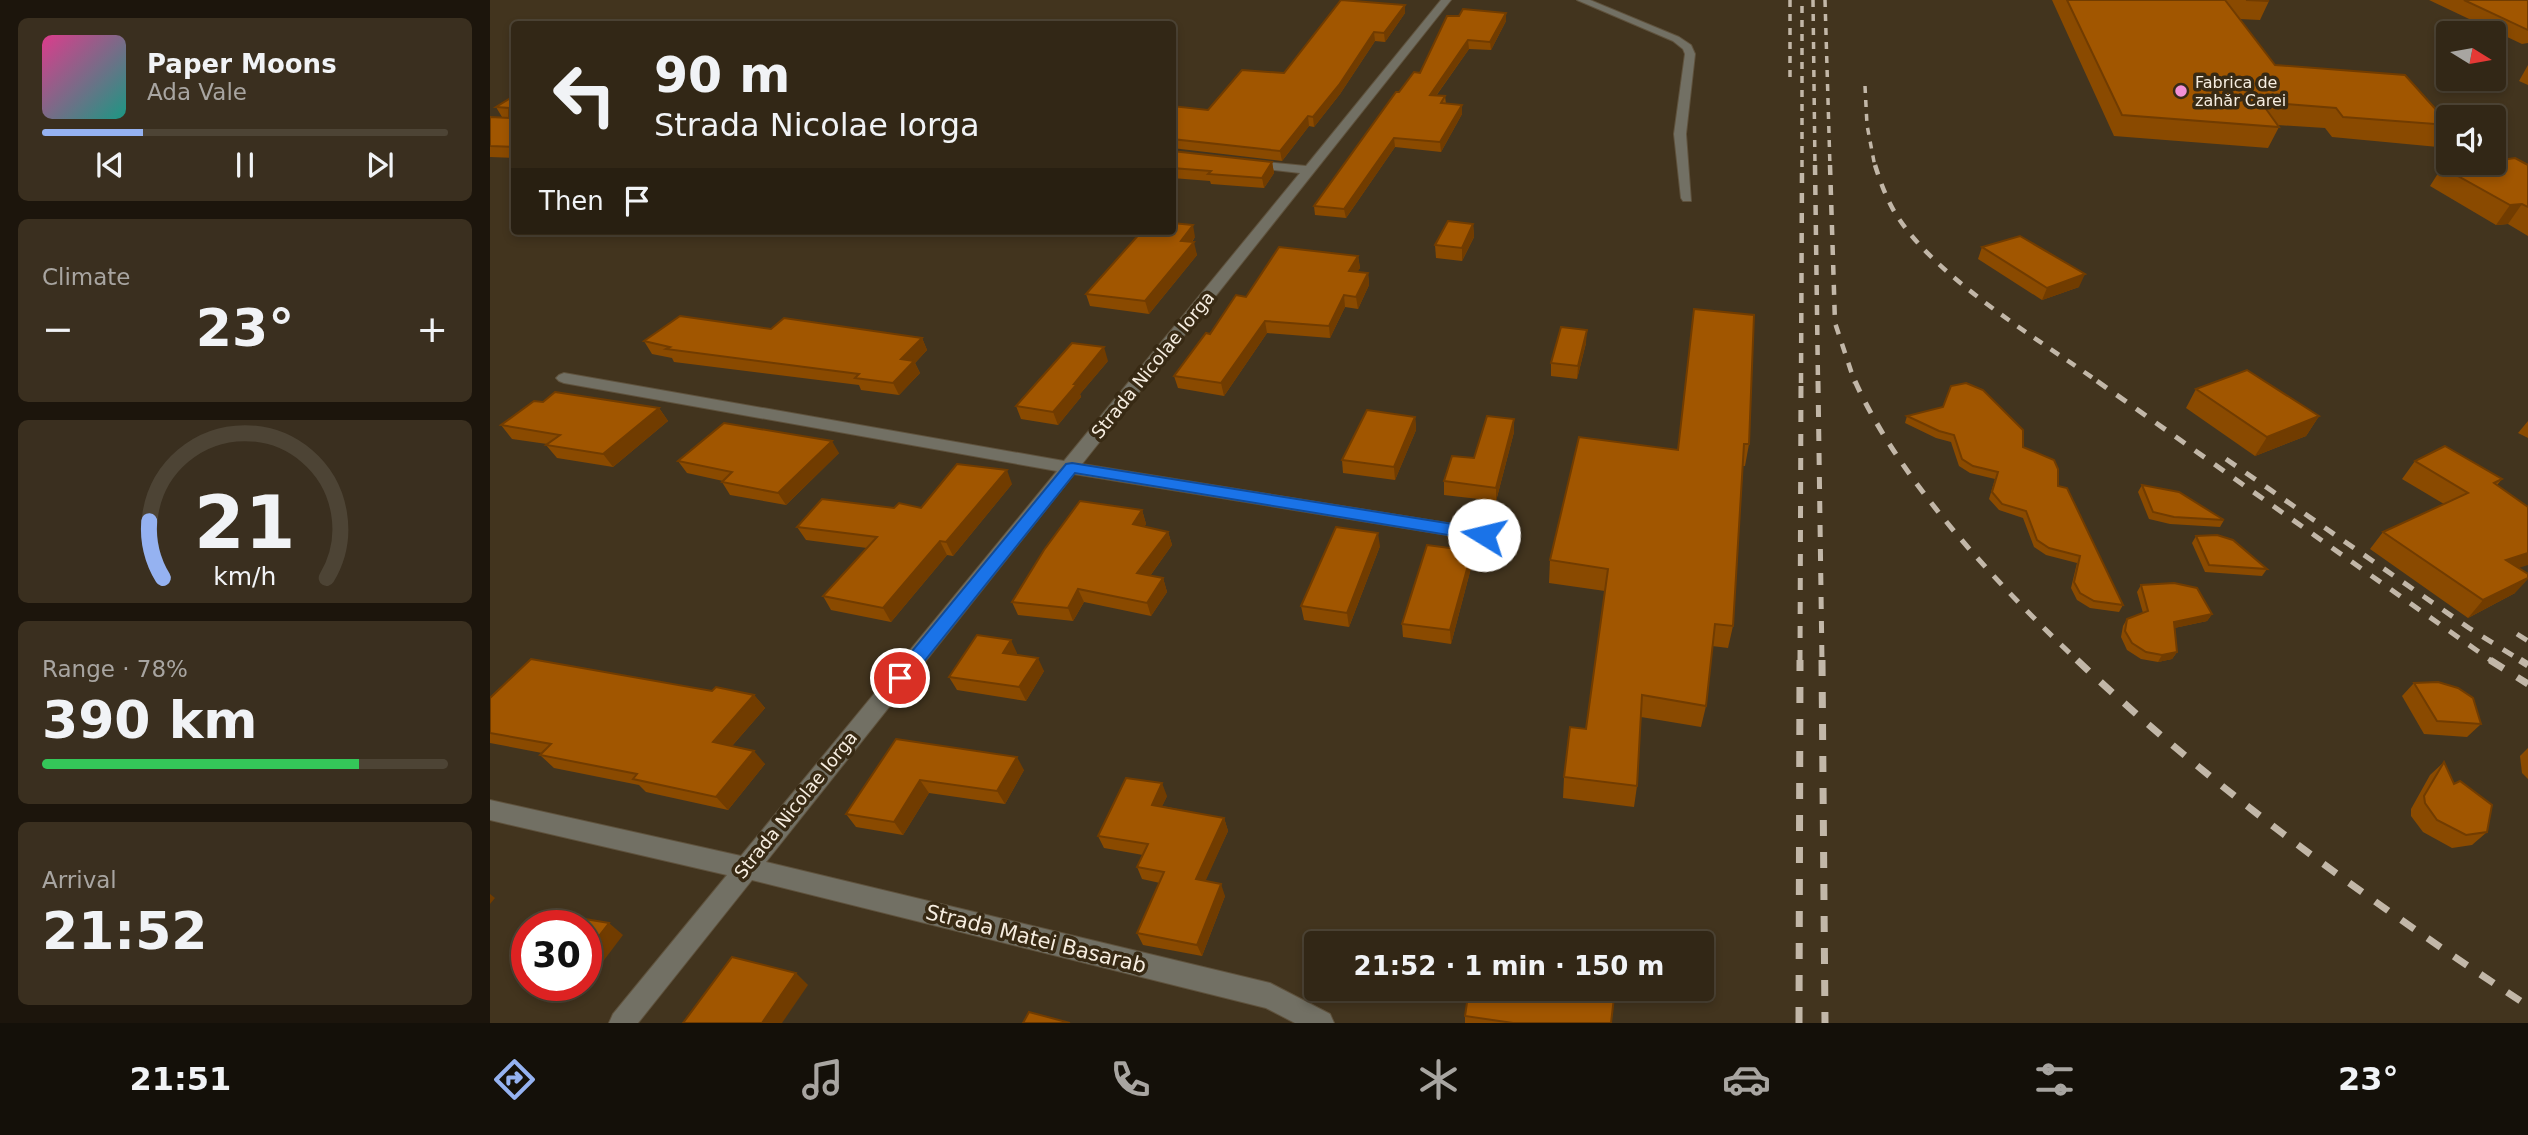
<!DOCTYPE html>
<meta charset="utf-8">
<style>
:root{--surface:#322716;--page:#3a2f1f;--text:#f1f3f6;--muted:#a8a5a1;--line:#4d4435;--accent:#95b2f1}
body{margin:0;font-family:"DejaVu Sans",sans-serif;background:var(--page);color:var(--text);height:100vh;display:flex;flex-direction:column;font-size:26px;white-space:nowrap}
*{box-sizing:border-box;margin:0}
p{font-size:23px;color:var(--muted)}
.icon{flex:none;width:38px;height:38px;fill:none;stroke:currentColor;stroke-width:2;stroke-linecap:round;stroke-linejoin:round}
.map{position:relative;flex:1;overflow:hidden}
.panel{display:flex;flex-direction:column;gap:18px;padding:18px;background:#1c150c;width:490px}
.panel>*{flex:none}
.guide{position:absolute;left:21px;top:21px;width:665px;height:214px;border-radius:7px;box-shadow:0 4px 10px #0003,0 0 0 2px var(--line);background:#322716;color:var(--text);overflow:hidden}
.needle{width:46px;rotate:101deg}
.controls{position:absolute;left:1946px;top:21px;display:grid;gap:14px}
.controls a{display:grid;place-items:center;width:70px;height:70px;border-radius:7px;background:var(--surface);box-shadow:0 4px 10px #0003,0 0 0 2px var(--line);font-size:35px}
.speed{position:absolute;left:21px;top:910px;display:flex;gap:14px;font-size:35px;font-weight:700;text-align:center}
.speed>*{display:grid;place-content:center;width:91px;height:91px;border-radius:50%;background:var(--surface);box-shadow:0 4px 10px #0003,0 0 0 2px var(--line);line-height:1}
.speed .limit{border:10px solid #d22;background:#fff;color:#111}
.pin{position:absolute;display:grid;place-items:center;width:60px;height:60px;color:#fff;margin:-30px;border:4px solid #fff;border-radius:50%;box-shadow:0 2px 7px #0007}
.me{position:absolute;width:77px;margin:-38px;rotate:279deg;stroke-linejoin:round;filter:drop-shadow(0 0 5px #0008)}
.turn{display:flex;align-items:center;gap:24px;height:147px;padding:0 28px;font-size:32px}
.turn .icon{width:91px;height:91px;stroke-width:2.5}
.turn b{display:block;font-size:49px;line-height:60px}
.then{display:flex;align-items:center;height:66px;padding:0 28px;background:#0003;gap:14px;font-size:26px}
.big{font-size:52px;font-weight:700;line-height:1.1}
.panel .tile{flex:1;display:flex;flex-direction:column;justify-content:center;gap:10px;min-width:0;padding:0 24px;border-radius:10px;background:var(--page)}
.panel .dial{align-items:center;gap:0}
.dial svg{height:182px;overflow:visible;fill:none;stroke:var(--line);stroke-width:7;stroke-linecap:round;text-anchor:middle}
.dial text{fill:var(--text);stroke:none}
.song{display:flex;align-items:center;gap:21px}
.cover{width:84px;height:84px;border-radius:10px;background:linear-gradient(135deg,hsl(330 70% 55%),hsl(170 70% 35%))}
.played{height:7px;border-radius:4px;background:linear-gradient(90deg,var(--accent) 25%,var(--line) 25%)}
.keys{display:flex;justify-content:space-around;direction:ltr}
.heat{display:flex;justify-content:space-between;align-items:center;font-size:38px;direction:ltr}
.charge{height:10px;border-radius:5px;background:linear-gradient(90deg,#34c759 78%,var(--line) 0)}
.trip{position:absolute;left:814px;top:931px;width:410px;height:70px;border-radius:7px;background:var(--surface);box-shadow:0 4px 10px #0003,0 0 0 2px var(--line);font-weight:700;line-height:70px;text-align:center}
.menu{display:flex;height:112px;justify-content:space-around;align-items:center;background:#141009;color:var(--muted)}
.menu .icon{width:49px;height:49px}
.menu .on{color:var(--accent)}
.menu b{font-size:32px;color:var(--text)}
main{display:flex;flex:1;min-height:0}
.map>svg:first-child{display:block}
.lines{fill:none;stroke-linecap:round;stroke-linejoin:round}
.minor-casing{stroke:#5f523d;stroke-width:2}
.minor{fill:#727064;fill-rule:evenodd}
.rail-far3{stroke:#c2b7a8;stroke-width:3.5;stroke-dasharray:7 7;stroke-linecap:butt}
.rail-far2{stroke:#c2b7a8;stroke-width:4.5;stroke-dasharray:10 10;stroke-linecap:butt}
.rail-far1{stroke:#c2b7a8;stroke-width:5;stroke-dasharray:12 12;stroke-linecap:butt}
.rail{stroke:#c2b7a8;stroke-width:7;stroke-dasharray:16 16;stroke-linecap:butt}
.wall{fill:#8a4a00}
.shaded-wall{fill:#713c00}
.building{fill:#a15600;stroke:#713c00;stroke-width:2}
.route{fill:#1a73e8;stroke:#114b97;stroke-width:2}
.poi-dot{fill:#f391d6;stroke:#382a14;stroke-width:2.5}
.labels{text-anchor:middle;stroke-width:7;stroke-linejoin:round;paint-order:stroke}
.far-poi-label{font-size:16px;fill:#f6ede0;stroke:#382a14;text-anchor:start}
.street-label{font-size:18px;fill:#f6ede0;stroke:#382a14}
.near-street-label{font-size:21px;fill:#f6ede0;stroke:#382a14}
</style>
<main>
<section class="panel">
<div class="tile">
<div class="song"><i class="cover"></i><div><b>Paper Moons</b><p>Ada Vale</p></div></div>
<div class="played"></div>
<div class="keys"><svg class="icon" aria-label="previous" viewBox="0 0 24 24"><path d="M18 5L8 12l10 7zM5 5v14"/></svg><svg class="icon" aria-label="pause" viewBox="0 0 24 24"><path d="M8 5v14M16 5v14"/></svg><svg class="icon" aria-label="next" viewBox="0 0 24 24"><path d="M6 5l10 7-10 7zM19 5v14"/></svg></div>
</div>
<div class="tile"><p>Climate</p>
<div class="heat"><a>−</a><b class="big">23°</b><a>+</a></div>
</div>
<div class="tile dial"><svg viewBox="0 0 100 80">
<path d="M14 69A42 42 0 1 1 86 69"/>
<path d="M14 69A42 42 0 0 1 8 44" stroke="#95b2f1"/>
<text x="50" y="56" font-size="32" font-weight="700">21</text>
<text x="50" y="72" font-size="11">km/h</text>
</svg></div>
<div class="tile"><p>Range · 78%</p><b class="big">390 km</b><div class="charge"></div></div>
<div class="tile"><p>Arrival</p><b class="big">21:52</b></div>
</section>
<div class="map">
<svg width="2038" height="1023" viewBox="0 0 2038 1023">
<rect width="100%" height="100%" fill="#42341e"/>
<g class="lines">
<!-- minor casing -->
<g class="minor-casing">
<g id="minor">
<path d="M951 0H961L592 464 994 529 1000 531 1003 535 1000 539 994 541 584 474 276 862 780 983 840 1014 844 1023H805L776 1008 262 880 148 1023H119L123 1014 237 875 0 820V800L251 856 567 471 74 383 69 381 66 378 69 375 74 373 574 461 810 173 760 167 756 166V160L816 166Z"/>
<path d="M1087 0H1100L1189 37 1201 45 1205 54 1196 134 1201 201H1193L1191 198 1184 134 1195 54 1193 49 1183 41Z"/>
</g>
</g>
<!-- minor -->
<use href="#minor" class="minor"/>
<!-- rail-far3 -->
<g class="rail-far3">
<path d="M1300 0V84"/>
<path d="M1323 0 1325 167"/>
<path d="M1335 0 1340 167"/>
<path d="M1375 86 1377 125 1385 167"/>
<path d="M1312 167V0"/>
</g>
<!-- rail-far2 -->
<g class="rail-far2">
<path d="M1325 165 1328 383"/>
<path d="M1340 165 1345 323 1365 383"/>
<path d="M1385 165C1391 184 1398 203 1409 219 1451 281 1548 339 1610 383"/>
<path d="M1311 383 1312 165"/>
</g>
<!-- rail-far1 -->
<g class="rail-far1">
<path d="M1328 381 1332 662"/>
<path d="M1365 381C1410 482 1509 586 1589 662"/>
<path d="M1607 381 2003 662"/>
<path d="M1736 459 1979 628 2033 662"/>
<path d="M2027 634 2038 641"/>
<path d="M1310 662 1311 381"/>
</g>
<!-- rail -->
<g class="rail">
<path d="M1332 660 1335 1023"/>
<path d="M1587 660C1726 791 1879 901 2038 1006"/>
<path d="M2000 660 2038 684"/>
<path d="M2030 660 2038 665"/>
<path d="M1309 1023 1310 660"/>
</g>
</g>
<!-- wall -->
<g class="wall">
<path d="M1562 0H1777L1779 1 1770 20 1749 19 1785 65 1958 123V130L1948 147 1842 137 1835 128 1787 125 1789 127 1778 148 1624 136Z"/>
<path d="M1939 0H2038V43L2032 44Z"/>
<path d="M915 5V13L895 42 885 41 850 94 824 127 819 126 792 161 682 148V106L718 110 794 73Z"/>
<path d="M957 16 1016 21 1001 50 979 49 946 96H955L956 104 972 114 951 152 905 147 856 218 825 215 824 206 909 92 930 73Z"/>
<path d="M2038 65V85L2029 81Z"/>
<path d="M24 96V158L0 157V117H12L6 107Z"/>
<path d="M682 151 782 162 784 173 774 188 721 184 720 181 682 178Z"/>
<path d="M2038 165V236L2018 224 2006 225 1940 186 1952 167Z"/>
<path d="M983 224 984 237 972 261 946 258 945 245Z"/>
<path d="M705 237 702 242 707 255 659 314 600 306 596 294Z"/>
<path d="M1492 247 1589 287 1552 300 1488 259Z"/>
<path d="M868 256 870 268 867 272 878 273 879 285 868 309 855 307 840 338 777 333 734 396 688 388 684 376 720 334 756 297Z"/>
<path d="M1204 309 1259 444 1255 466H1253L1243 626 1238 648 1222 646 1216 706 1211 727 1151 717 1147 786 1144 807 1073 798 1074 777 1096 729 1115 591 1059 583 1060 560 1188 450Z"/>
<path d="M281 329 432 338 437 350 425 363 430 373 409 395 371 390 369 385 184 362 182 358 162 354 154 341Z"/>
<path d="M1096 343 1087 379 1061 376V363Z"/>
<path d="M618 361 590 394 591 397 568 425 531 419 526 406Z"/>
<path d="M1706 389 1829 416 1816 436 1765 456 1696 408Z"/>
<path d="M53 402 169 408 178 421 123 467 67 458 56 445 57 444 22 439 11 425Z"/>
<path d="M1417 416 1533 447 1568 486 1633 605 1629 612 1600 608 1587 600 1581 588 1587 563 1556 555 1544 547 1533 518 1509 510 1499 499 1505 479 1480 473 1469 466 1461 442 1446 438 1415 423Z"/>
<path d="M925 417 926 430 905 480 853 473 852 460Z"/>
<path d="M1024 419V432L1006 501 954 495V481L984 458Z"/>
<path d="M2038 421V438L2028 433Z"/>
<path d="M349 453 296 505 240 495 232 482 233 481 197 473 188 461Z"/>
<path d="M1925 461 2012 479 2007 485 2028 568 2025 593 1978 618 1880 549 1893 532 1954 504 1912 479Z"/>
<path d="M522 484 463 556 457 555 401 622 341 610 333 596 377 548 316 540 307 527 404 508H431Z"/>
<path d="M1652 485 1734 520 1730 527 1680 524 1659 519 1648 492Z"/>
<path d="M652 510 656 524 654 527 678 532 682 545 660 576 673 578 677 592 661 616 594 602 583 621 528 615 522 602Z"/>
<path d="M1706 536 1777 569 1772 576 1715 572 1702 543Z"/>
<path d="M890 546 859 627 814 620 811 606Z"/>
<path d="M982 551V564L961 644 913 637 912 624Z"/>
<path d="M1651 585 1722 614 1717 621 1684 628 1687 652 1682 659 1668 662 1651 659 1637 650 1631 637 1633 626 1637 619 1653 613 1647 592Z"/>
<path d="M527 653 526 655 554 671 536 701 467 690 459 677Z"/>
<path d="M1924 683 1991 724 1977 737 1934 734 1912 696Z"/>
<path d="M222 691 264 695 275 708 242 746 275 764 238 810 156 792 149 785 64 768 50 755 52 753 0 743V698Z"/>
<path d="M406 739 534 770 515 804 439 793 413 835 366 827 356 814Z"/>
<path d="M2038 748V779L2032 773 2030 756Z"/>
<path d="M1954 762 1964 784 1997 832 1982 845 1962 848 1933 832 1921 816V809L1940 775Z"/>
<path d="M677 796 672 806 734 818 738 831 715 881 735 896 712 956 653 945 647 933 670 883 652 879 647 867 653 855 614 848 608 836Z"/>
<path d="M59 985H95L91 991Z"/>
<path d="M975 1016 1121 1023H975Z"/>
</g>
<!-- shaded-wall -->
<g class="shaded-wall">
<path d="M915 5V13L895 42 894 33Z"/>
<path d="M1016 13V21L1001 50 1000 42Z"/>
<path d="M884 32 885 41 850 94 824 127 823 117Z"/>
<path d="M978 40 979 49 940 104V95Z"/>
<path d="M972 105V114L951 152 950 142Z"/>
<path d="M818 116 819 126 792 161 790 151Z"/>
<path d="M904 138 905 147 856 218 854 209Z"/>
<path d="M782 162 784 173 774 188 772 178Z"/>
<path d="M2032 204 2018 224 2006 225 2020 205Z"/>
<path d="M983 224 984 237 972 261V248Z"/>
<path d="M703 225 705 237 693 253 691 241Z"/>
<path d="M704 242 707 255 659 314 655 301Z"/>
<path d="M868 256 870 268 861 283 859 271Z"/>
<path d="M878 273 879 285 868 309 866 297Z"/>
<path d="M1595 274 1589 287 1552 300 1557 288Z"/>
<path d="M854 295 855 307 840 338 839 326Z"/>
<path d="M775 321 777 333 734 396 731 383Z"/>
<path d="M1097 330 1096 343 1087 379 1088 366Z"/>
<path d="M432 338 437 350 425 363 430 373 409 395 403 383 411 359Z"/>
<path d="M614 347 618 361 590 394 591 397 568 425 563 412 584 384Z"/>
<path d="M169 408 178 421 123 467 113 454Z"/>
<path d="M1829 416 1816 436 1765 456 1777 437Z"/>
<path d="M925 417 926 430 905 480 904 467Z"/>
<path d="M1024 419V432L1006 501V488Z"/>
<path d="M342 441 349 453 296 505 288 493Z"/>
<path d="M517 470 522 484 463 556 456 542Z"/>
<path d="M652 510 656 524 647 538 643 524Z"/>
<path d="M678 532 682 545 652 587 647 573Z"/>
<path d="M888 533 890 546 859 627 857 613Z"/>
<path d="M450 541 457 555 401 622 393 608Z"/>
<path d="M982 551V564L961 644 960 630Z"/>
<path d="M2038 553V565L2001 577 2016 560Z"/>
<path d="M673 578 677 592 661 616 657 603Z"/>
<path d="M2038 578V579L2025 593 1978 618 1993 600Z"/>
<path d="M588 589 594 602 583 621 578 608Z"/>
<path d="M1722 614 1717 621 1680 629 1684 622Z"/>
<path d="M521 640 527 653 519 666 513 653Z"/>
<path d="M1687 652 1682 659 1668 662 1672 655Z"/>
<path d="M548 658 554 671 536 701 529 687Z"/>
<path d="M264 695 275 708 234 755 223 742Z"/>
<path d="M264 751 275 764 238 810 226 797Z"/>
<path d="M527 757 534 770 515 804 507 791Z"/>
<path d="M430 780 439 793 413 835 404 822Z"/>
<path d="M672 783 677 796 667 817 662 805Z"/>
<path d="M734 818 738 831 711 891 706 879Z"/>
<path d="M731 884 735 896 712 956 707 945Z"/>
<path d="M0 894 5 898 0 904Z"/>
<path d="M119 923 133 935 96 984V953Z"/>
<path d="M306 973 318 985 292 1023H272Z"/>
<path d="M83 985H95L91 991Z"/>
</g>
<!-- building -->
<g class="building">
<path d="M851 0 915 5 894 33 884 32 849 85 823 117 818 116 790 151 682 139V106L718 110 752 70 794 73Z"/>
<path d="M1577 0H1735L1785 65 1915 75 1958 123V125L1853 117 1846 108 1771 102 1789 127 1632 115Z"/>
<path d="M1756 0H1777L1779 1Z"/>
<path d="M1974 0H2038V30Z"/>
<path d="M973 9 1016 13 1000 42 978 40 940 95 955 96 951 103 972 105 950 142 904 138 854 209 824 206 906 92H909L924 72 930 73 957 16H969Z"/>
<path d="M24 96V147L0 146V117L19 118V108L6 107Z"/>
<path d="M682 151 782 162 772 178 718 174 721 171 682 168Z"/>
<path d="M2025 158 2038 165V207L2032 204 2020 205 1952 167 1985 163H2004V161Z"/>
<path d="M958 221 983 224 972 248 945 245Z"/>
<path d="M682 223 703 225 691 241 704 242 655 301 596 294 652 231H682Z"/>
<path d="M1530 236 1595 274 1557 288 1492 247Z"/>
<path d="M789 247 868 256 859 271 878 273 866 297 854 295 839 326 775 321 731 383 684 376 716 333 720 334 746 295 756 297Z"/>
<path d="M1204 309 1264 315 1259 444H1254L1243 626 1225 624 1216 706 1152 695 1147 786 1074 777 1080 727 1096 729 1118 569 1060 560 1089 437 1188 450Z"/>
<path d="M190 316 281 329 294 318 432 338 411 359 424 361 403 383 365 378 369 374 176 349 180 347 154 341Z"/>
<path d="M1071 327 1097 330 1088 366 1061 363Z"/>
<path d="M582 343 614 347 584 384H587L563 412 526 406Z"/>
<path d="M1757 370 1829 416 1777 437 1706 389Z"/>
<path d="M1476 383 1493 390 1533 430V447L1564 460 1568 469V486L1577 488 1633 605 1604 601 1590 593 1584 582 1590 556 1559 548 1547 540 1536 511 1512 504 1502 492 1508 472 1483 466 1472 459 1464 435 1449 431 1417 416 1453 407 1461 386Z"/>
<path d="M65 392 169 408 113 454 56 445 70 435 11 425 44 401 53 402Z"/>
<path d="M877 410 925 417 904 467 852 460Z"/>
<path d="M997 416 1024 419 1006 488 954 481 962 456 984 458Z"/>
<path d="M234 423 342 441 288 493 232 482 242 472 188 461Z"/>
<path d="M1955 446 2012 479 2004 483 2038 507V553L2016 560 2038 574V578L1993 600 1893 532 1978 493 1925 461Z"/>
<path d="M467 464 517 470 456 542 450 541 393 608 333 596 387 537 307 527 332 499 404 508 409 503 431 508Z"/>
<path d="M1652 485 1689 492 1734 520 1684 517 1663 512Z"/>
<path d="M590 501 652 510 643 524 678 532 647 573 673 578 657 603 588 589 578 608 522 602 554 550Z"/>
<path d="M846 527 888 533 857 613 811 606Z"/>
<path d="M1727 535 1743 540 1777 569 1719 565 1706 536Z"/>
<path d="M937 545 982 551 960 630 912 624Z"/>
<path d="M1684 583 1707 588 1722 614 1684 622 1687 652 1672 655 1656 652 1642 643 1635 631 1637 619 1658 611 1651 585Z"/>
<path d="M487 635 521 640 513 653 548 658 529 687 459 677Z"/>
<path d="M41 659 222 691 226 687 264 695 223 742 264 751 226 797 143 779 147 774 50 755 61 744 0 733V698Z"/>
<path d="M1948 682 1968 688 1983 698 1991 724 1947 721 1924 683Z"/>
<path d="M406 739 527 757 507 791 430 780 404 822 356 814Z"/>
<path d="M1954 762 1964 784 1970 781 2002 805 1997 832 1976 835 1947 820 1935 803 1934 796Z"/>
<path d="M636 778 672 783 662 805 734 818 706 879 731 884 707 945 647 933 674 872 647 867 658 844 608 836Z"/>
<path d="M77 916 119 923 96 953V926H69Z"/>
<path d="M242 957 306 973 272 1023H193Z"/>
<path d="M37 966V973L32 972Z"/>
<path d="M979 989H1125L1121 1023H1023L975 1016Z"/>
<path d="M539 1012 580 1023H533Z"/>
</g>
<!-- route -->
<path class="route" d="M582 463 994 529 1002 535 994 541 585 473 417 683 410 686 404 683 401 678 404 673 576 464Z"/>
<!-- markers -->
<circle class="poi-dot" cx="1691" cy="91" r="7"/>
<g class="labels">
<!-- far-poi labels -->
<g class="far-poi-label">
<text x="1705" y="88">Fabrica de<tspan x="1705" dy="18">zahăr Carei</tspan></text>
</g>
<!-- street labels -->
<g class="street-label">
<text transform="translate(663 365) rotate(-51)" y="6">Strada Nicolae Iorga</text>
<text transform="translate(306 805) rotate(-51)" y="6">Strada Nicolae Iorga</text>
</g>
<!-- near-street labels -->
<g class="near-street-label">
<text transform="translate(546 939) rotate(14)" y="7">Strada Matei Basarab</text>
</g>
</g>
</svg>
<div class="controls">
<a><svg class="needle" viewBox="-14 -14 28 28"><path d="M0-13l5 13h-10z" fill="#e53935"/><path d="M0 13l5-13h-10z" fill="#a8a5a1"/></svg></a>
<a><svg class="icon" aria-label="sound" viewBox="0 0 24 24"><path d="M4 9h4l5-4v14l-5-4H4zM17 9q2 3 0 6"/></svg></a>
</div>
<div class="speed"><div class="limit">30</div></div>
<div class="pin" style="left:410px;top:678px;background:#d93025"><svg class="icon" aria-label="arrive" viewBox="0 0 24 24"><path d="M6 21V4h12l-3 4 3 4H6"/></svg></div>
<svg class="me" style="left:994px;top:535px" viewBox="-20 -20 40 40"><circle r="19" fill="#fff"/><path d="M0-13L10 11 0 6-10 11z" fill="#1a73e8"/></svg>
<div class="trip">21:52 · 1 min · 150 m</div>
<div class="guide">
<div class="turn"><svg class="icon" aria-label="left" viewBox="0 0 24 24"><path d="M17 20v-9H6M10 6l-5 5 5 5"/></svg><div><b>90 m</b>Strada Nicolae Iorga</div></div>
<div class="then">Then<svg class="icon" aria-label="arrive" viewBox="0 0 24 24"><path d="M6 21V4h12l-3 4 3 4H6"/></svg></div>
</div>
</div>
</main>
<nav class="menu">
<b>21:51</b>
<svg class="icon on" aria-label="directions" viewBox="0 0 24 24"><path d="M12 3l9 9-9 9-9-9zM9 14v-3h6M13 9l2 2-2 2"/></svg>
<svg class="icon" aria-label="music" viewBox="0 0 24 24"><path d="M9 18V5l10-2v13"/><circle cx="6" cy="18" r="3"/><circle cx="16" cy="16" r="3"/></svg>
<svg class="icon" aria-label="phone" viewBox="0 0 24 24"><path d="M5 4h4l2 5-3 2q2 4 5 5l2-3 5 2v4C11 20 4 13 5 4z"/></svg>
<svg class="icon" aria-label="climate" viewBox="0 0 24 24"><path d="M12 3v18M4 7l16 10M4 17L20 7"/></svg>
<svg class="icon" aria-label="car" viewBox="0 0 24 24"><path d="M5 17H2v-5l4-1 3-4h7l3 4 3 1v5h-3M9 17h6M6 11h13"/><circle cx="7" cy="17" r="2"/><circle cx="17" cy="17" r="2"/></svg>
<svg class="icon" aria-label="filters" viewBox="0 0 24 24"><path d="M4 7h16M4 17h16"/><circle cx="9" cy="7" r="2"/><circle cx="15" cy="17" r="2"/></svg>
<b>23°</b>
</nav>
